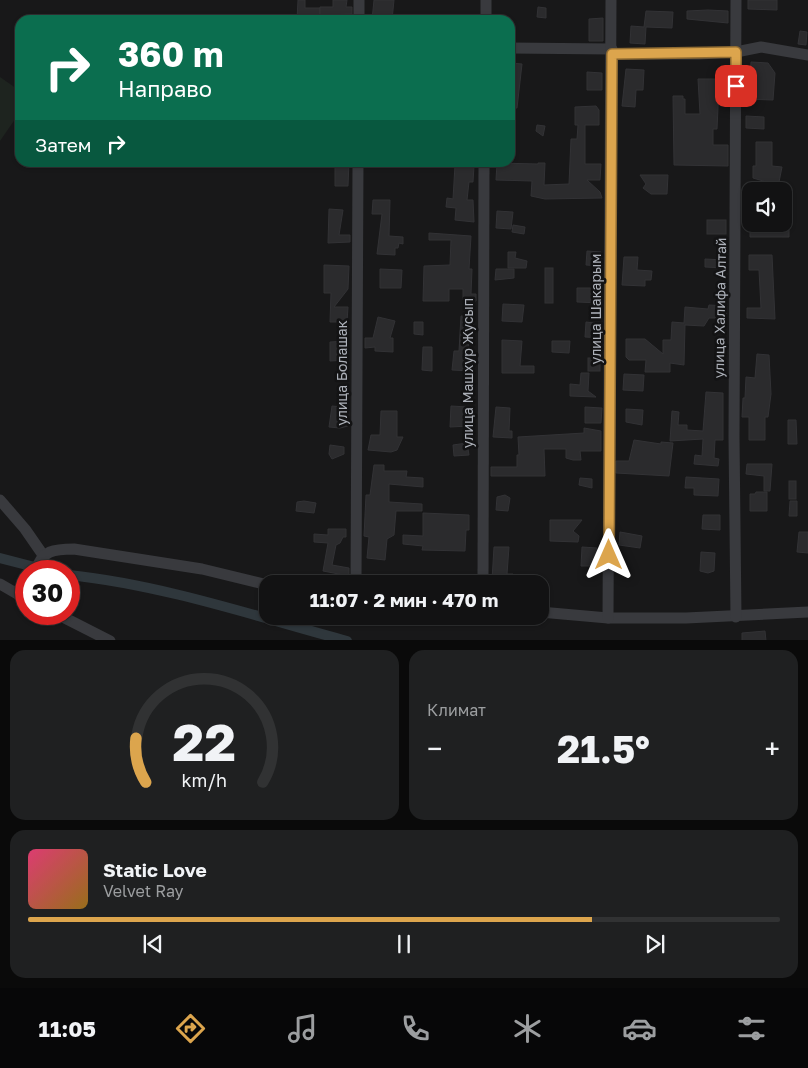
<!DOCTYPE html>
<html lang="ru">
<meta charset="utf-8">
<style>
:root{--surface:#121213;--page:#1f2021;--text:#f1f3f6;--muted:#9c9ea0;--line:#313233;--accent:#dca54d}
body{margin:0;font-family:"Golos Text",sans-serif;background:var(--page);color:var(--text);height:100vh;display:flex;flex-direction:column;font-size:19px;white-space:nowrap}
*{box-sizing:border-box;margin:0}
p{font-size:16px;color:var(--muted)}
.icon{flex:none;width:28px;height:28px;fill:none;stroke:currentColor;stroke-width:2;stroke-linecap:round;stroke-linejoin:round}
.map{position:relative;height:640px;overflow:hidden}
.side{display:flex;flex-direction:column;gap:10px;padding:10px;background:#0a0a0a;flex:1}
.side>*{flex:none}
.top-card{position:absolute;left:15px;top:15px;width:500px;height:152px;border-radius:15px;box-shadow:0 1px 4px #0004,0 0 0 1px var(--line);background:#0b6e4f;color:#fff;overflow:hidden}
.buttons{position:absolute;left:742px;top:182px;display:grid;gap:10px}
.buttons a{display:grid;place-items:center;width:50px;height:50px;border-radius:10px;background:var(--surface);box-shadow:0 1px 4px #0004,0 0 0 1px var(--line);font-size:25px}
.speed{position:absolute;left:15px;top:560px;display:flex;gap:10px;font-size:25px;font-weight:700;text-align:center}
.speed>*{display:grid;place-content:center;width:65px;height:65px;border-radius:50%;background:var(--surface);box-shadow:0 1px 4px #0004,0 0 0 1px var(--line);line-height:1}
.speed .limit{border:8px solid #d22;background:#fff;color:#111}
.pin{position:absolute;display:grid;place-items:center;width:42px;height:42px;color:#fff;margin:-21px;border-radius:10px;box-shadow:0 2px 8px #0006}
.me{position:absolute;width:55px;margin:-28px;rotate:0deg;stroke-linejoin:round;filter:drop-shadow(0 0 4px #0008)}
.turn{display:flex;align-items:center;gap:18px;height:105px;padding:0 20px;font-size:22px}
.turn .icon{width:65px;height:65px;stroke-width:2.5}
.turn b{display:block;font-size:35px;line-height:42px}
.then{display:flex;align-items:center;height:48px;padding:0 20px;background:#0003;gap:10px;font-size:19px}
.big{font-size:38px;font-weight:700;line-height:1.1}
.side .widget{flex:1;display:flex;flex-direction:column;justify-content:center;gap:8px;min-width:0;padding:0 18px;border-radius:15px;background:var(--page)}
.side .dial{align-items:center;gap:0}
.dial svg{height:130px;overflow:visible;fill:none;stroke:var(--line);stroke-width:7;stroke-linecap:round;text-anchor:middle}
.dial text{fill:var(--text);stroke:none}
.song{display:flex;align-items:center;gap:15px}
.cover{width:60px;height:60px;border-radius:8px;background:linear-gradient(135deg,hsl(340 70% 55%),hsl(40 70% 35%))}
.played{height:5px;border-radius:2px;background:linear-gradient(90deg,var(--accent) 75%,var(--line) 75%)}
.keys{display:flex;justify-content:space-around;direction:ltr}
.heat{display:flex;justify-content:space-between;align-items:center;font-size:28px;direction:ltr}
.side .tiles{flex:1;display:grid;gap:10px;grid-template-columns:1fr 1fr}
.widget:last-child{grid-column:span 2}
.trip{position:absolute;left:259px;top:575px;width:290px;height:50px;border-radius:15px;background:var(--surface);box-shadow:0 1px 4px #0004,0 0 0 1px var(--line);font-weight:700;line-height:50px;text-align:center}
.menu{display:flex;height:80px;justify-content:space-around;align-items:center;background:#070708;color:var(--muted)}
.menu .icon{width:35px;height:35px}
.menu .on{color:var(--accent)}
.menu b{font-size:22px;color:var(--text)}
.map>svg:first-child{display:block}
.green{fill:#1e241f}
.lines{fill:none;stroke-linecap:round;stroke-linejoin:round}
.canal{stroke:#2f373c;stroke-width:10}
.building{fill:#2b2b2d;stroke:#323235}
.minor{stroke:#393a3e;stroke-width:11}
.route-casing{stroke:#8f6b32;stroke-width:12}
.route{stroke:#dca54d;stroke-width:9}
.labels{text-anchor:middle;stroke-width:5;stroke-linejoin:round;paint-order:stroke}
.street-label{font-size:14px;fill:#acb0b8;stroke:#131314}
</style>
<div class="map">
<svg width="808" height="641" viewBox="0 0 808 641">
<rect width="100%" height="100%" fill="#181819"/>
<!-- green -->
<path class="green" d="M0 77 20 91V112L0 141Z"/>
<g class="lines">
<!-- canal -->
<g class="canal">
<path d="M0 558 50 571"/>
<path d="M69 575C163 585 255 616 347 641"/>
</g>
</g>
<!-- building -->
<g class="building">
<path d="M298 0H305V8H320V20H297Z"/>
<path d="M333 0H347L346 7H352V14L320 15V7H333Z"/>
<path d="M374 0H394L392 20H372Z"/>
<path d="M748 0H777V10L748 9Z"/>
<path d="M538 7 546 8V18L537 17Z"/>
<path d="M708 10 728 11V23L687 19V11Z"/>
<path d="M646 11 673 12 672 28 646 27 645 44 630 43 631 26 644 27Z"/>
<path d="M603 18V41H589V19Z"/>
<path d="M800 31 807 32 806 45 798 44Z"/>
<path d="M751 62 768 63 775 73 773 100 744 99 745 83H750Z"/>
<path d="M510 63 522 64 517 108H510Z"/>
<path d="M626 69 644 70 643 90H636L635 107 622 106Z"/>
<path d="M587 72 602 73V90H587Z"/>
<path d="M698 79H716V86H719L717 129H713V145H728V166L674 165 673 96H683V99H685V114H700Z"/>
<path d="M596 106 599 110V125H585V164H601L600 180H587L600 192 602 198 545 199 531 196 532 181 496 180 497 163 538 164V163H545L544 185 569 184 571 139H577L578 125H575V107Z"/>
<path d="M746 116 764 117V129L746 128Z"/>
<path d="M537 125 545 126 543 136 536 131Z"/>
<path d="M756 142H772V166L782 167 779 182 773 184 753 178V166H756Z"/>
<path d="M335 162H349L348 186H335Z"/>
<path d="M455 165 474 166 473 182H469L467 200H473L474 222 455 220 456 208 446 207 447 198 453 199Z"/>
<path d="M640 175H668L667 194H651L643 188 646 184Z"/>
<path d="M373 200H390L389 236 403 237V244L399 243 398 248H395V255L377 254 382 214H372Z"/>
<path d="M329 209 343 210 339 235H350V242L328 243Z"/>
<path d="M497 211 513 212 511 229 496 228Z"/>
<rect x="707" y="220" width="19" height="14"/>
<path d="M750 224H772L771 230H789V237H750Z"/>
<path d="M513 225 525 227 524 234 512 232Z"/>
<path d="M429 233 471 236 469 269H472L471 294H476V301L463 300V289H449V301H423L424 266 450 265 451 240H429Z"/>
<path d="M587 251 601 252 602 266 586 265Z"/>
<path d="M508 252H516L515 258 527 261 526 268H508Z"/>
<path d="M749 255H772L775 319 747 318V308H761L759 270H749Z"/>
<path d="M624 257H638L637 270 652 271 651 280H645V286L622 285Z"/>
<path d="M705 259 724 260V268L705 267Z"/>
<path d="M324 265 349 266 348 289 334 307H348L347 322H330L331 293H324Z"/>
<rect x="545" y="268" width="8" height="35"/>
<path d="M380 269 402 270 401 288H380Z"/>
<path d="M496 269H514V278L495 280Z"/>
<path d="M577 288H602L601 303 577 302Z"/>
<path d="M503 304 524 305 522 322 502 321Z"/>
<path d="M709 305 727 306 726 318H709L704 326 685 325 684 365 670 363V372H645L646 360H629L626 357V339H645L663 354V340H671L672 322 684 323 685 307 708 309Z"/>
<path d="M461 316H474L473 336 469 335 468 353H473L472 371 452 370 454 351H459Z"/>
<path d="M378 317 395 321 390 338H393V352L375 351V347L365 348V338H373Z"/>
<path d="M414 322H423V335L414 334Z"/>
<path d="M586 322 602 324V338L585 337Z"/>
<path d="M502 340 522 341 520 366H534V373H502Z"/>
<path d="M347 341V360L330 361V342Z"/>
<path d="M552 341H570L569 353 552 352Z"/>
<path d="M423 347H432V371L422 370Z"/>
<path d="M757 354 769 355 771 394 768 417H765V440H749V417H742L743 398H745L746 377 755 378Z"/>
<rect x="588" y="358" width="12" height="13"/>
<path d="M581 373H589L588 391 596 397 570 396V384L580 385Z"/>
<path d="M624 374 644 375 643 391 623 390Z"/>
<path d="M706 392 723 393V440H715L714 458 719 459 718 466 694 464 695 455 702 456 703 439 670 441 672 411 679 412 678 425H687V430L703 431Z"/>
<path d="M332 406 342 407V410L349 411 348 426 340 428 329 427Z"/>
<path d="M451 406 468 407 471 420 469 426 450 427Z"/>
<path d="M496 407 510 408 509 431H512V438L493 437Z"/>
<path d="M585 407 602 408 601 423H585Z"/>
<path d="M626 409 643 410 642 425 626 422Z"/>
<path d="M381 411H397V437H403L397 450 391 452 368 450 371 435H380Z"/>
<path d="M788 420H796L797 444H788Z"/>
<path d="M584 428 601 431V451H580L581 460H573L566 458V449H544L545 476H491V467H517V455H519L518 437 584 433Z"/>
<path d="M634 440 661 444V442L673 443 669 476 616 473V461H629Z"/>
<path d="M467 443 469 455 454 456 453 445Z"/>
<path d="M330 445 344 447V454L332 459 329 454Z"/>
<path d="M747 464H772L770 491H764V476L746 474Z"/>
<path d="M374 465H384V471H407L406 477 423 478V487L389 484V502L422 504V511H396L394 535 387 539 385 560 367 558 369 537 364 536 366 495H370Z"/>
<path d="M686 477 719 479 718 496 694 495V488H685Z"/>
<path d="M580 478 592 479V488L579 485Z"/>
<rect x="789" y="481" width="7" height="18"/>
<path d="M756 492H767V511H750V494H755Z"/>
<path d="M505 495 510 498 508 511 496 510 497 497Z"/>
<path d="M304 501 316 503 314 513 296 511 297 502Z"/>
<path d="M790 501H797V516H789Z"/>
<path d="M423 513 469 515V530H466L465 551 422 550 423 546 403 544V535L423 536Z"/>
<path d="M703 515H720V530L702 529Z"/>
<path d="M550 520H582L573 531 579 536 578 542 550 541Z"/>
<path d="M328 529H346V537H343L340 543 336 545 332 565 349 568V576L323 571 328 543 314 542V534L328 535Z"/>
<path d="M620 532 642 536 640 548 619 545Z"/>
<path d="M799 532H808V553L797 552Z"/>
<path d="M494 547H509L507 574H513V581L492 580Z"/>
<path d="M582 547 597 548 596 566H581Z"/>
<path d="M701 552 715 553 714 571 708 573 700 571Z"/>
<path d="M765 631 766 641H742V633Z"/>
</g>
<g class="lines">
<!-- minor -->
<g class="minor">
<path d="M359 20V0"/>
<path d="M486 20V0"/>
<path d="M510 48 612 49"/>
<path d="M612 54H699L736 52 761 47 808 55"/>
<path d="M0 500 25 529 43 555"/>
<path d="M36 571C41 550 55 549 74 549L202 569 268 585"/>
<path d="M0 584 26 599"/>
<path d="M356 584 358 162"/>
<path d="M483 584 484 162"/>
<path d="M540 612 608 618H686L808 612"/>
<path d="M57 614 110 641"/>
<path d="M736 617 734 437 736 0"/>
<path d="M608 618 611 0"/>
</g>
</g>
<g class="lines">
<!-- route casing -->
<g class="route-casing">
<path id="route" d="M609 555 612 54 736 52V86"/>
</g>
<!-- route -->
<use href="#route" class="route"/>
</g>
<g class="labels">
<!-- street labels -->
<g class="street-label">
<text transform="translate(720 308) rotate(-89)" y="5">улица Халифа Алтай</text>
<text transform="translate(596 309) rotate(-90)" y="5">улица Шакарым</text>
<text transform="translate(342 373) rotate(-90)" y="5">улица Болашак</text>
<text transform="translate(468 373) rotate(-90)" y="5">улица Машхур Жусып</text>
</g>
</g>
</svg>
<div class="buttons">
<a><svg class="icon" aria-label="sound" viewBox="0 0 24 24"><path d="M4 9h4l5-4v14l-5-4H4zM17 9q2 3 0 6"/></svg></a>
</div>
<div class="speed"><div class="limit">30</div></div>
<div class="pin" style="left:736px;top:86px;background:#d93025"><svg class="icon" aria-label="arrive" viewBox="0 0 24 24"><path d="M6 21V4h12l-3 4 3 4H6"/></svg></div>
<svg class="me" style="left:609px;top:555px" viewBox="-20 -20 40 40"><path d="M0-17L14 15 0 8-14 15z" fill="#dca54d" stroke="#fff" stroke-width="4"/></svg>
<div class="trip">11:07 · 2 мин · 470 m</div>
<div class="top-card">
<div class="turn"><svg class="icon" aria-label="right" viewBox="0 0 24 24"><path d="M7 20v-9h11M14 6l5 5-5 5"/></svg><div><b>360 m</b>Направо</div></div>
<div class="then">Затем<svg class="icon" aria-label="right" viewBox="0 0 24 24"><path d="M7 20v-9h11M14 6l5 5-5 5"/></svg></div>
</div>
</div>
<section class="side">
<div class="tiles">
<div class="widget dial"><svg viewBox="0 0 100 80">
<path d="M14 69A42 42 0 1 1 86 69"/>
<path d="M14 69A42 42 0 0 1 8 42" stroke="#dca54d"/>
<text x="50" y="56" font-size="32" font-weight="700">22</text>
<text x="50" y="72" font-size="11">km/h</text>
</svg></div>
<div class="widget"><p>Климат</p>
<div class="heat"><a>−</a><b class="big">21.5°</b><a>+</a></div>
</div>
<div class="widget">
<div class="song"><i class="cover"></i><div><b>Static Love</b><p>Velvet Ray</p></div></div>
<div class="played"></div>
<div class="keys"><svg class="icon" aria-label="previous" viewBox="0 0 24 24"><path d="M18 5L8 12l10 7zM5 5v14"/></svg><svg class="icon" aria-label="pause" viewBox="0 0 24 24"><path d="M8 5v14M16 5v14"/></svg><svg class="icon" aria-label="next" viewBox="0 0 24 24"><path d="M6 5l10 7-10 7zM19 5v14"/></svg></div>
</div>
</div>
</section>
<nav class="menu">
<b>11:05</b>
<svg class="icon on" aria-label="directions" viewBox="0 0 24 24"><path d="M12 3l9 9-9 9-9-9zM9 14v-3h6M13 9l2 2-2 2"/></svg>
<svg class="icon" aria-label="music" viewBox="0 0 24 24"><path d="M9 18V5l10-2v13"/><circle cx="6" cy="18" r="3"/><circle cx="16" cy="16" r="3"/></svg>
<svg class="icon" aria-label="phone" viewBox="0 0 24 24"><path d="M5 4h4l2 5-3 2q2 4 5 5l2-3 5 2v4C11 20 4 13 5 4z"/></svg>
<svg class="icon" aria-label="climate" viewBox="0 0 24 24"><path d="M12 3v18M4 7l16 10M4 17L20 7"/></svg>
<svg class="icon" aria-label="car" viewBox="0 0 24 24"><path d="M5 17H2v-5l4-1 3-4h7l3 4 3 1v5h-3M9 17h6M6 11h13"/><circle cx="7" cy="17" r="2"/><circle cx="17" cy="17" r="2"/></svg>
<svg class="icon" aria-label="filters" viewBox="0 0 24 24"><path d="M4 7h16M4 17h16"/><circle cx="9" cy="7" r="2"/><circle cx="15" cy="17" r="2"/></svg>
</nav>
